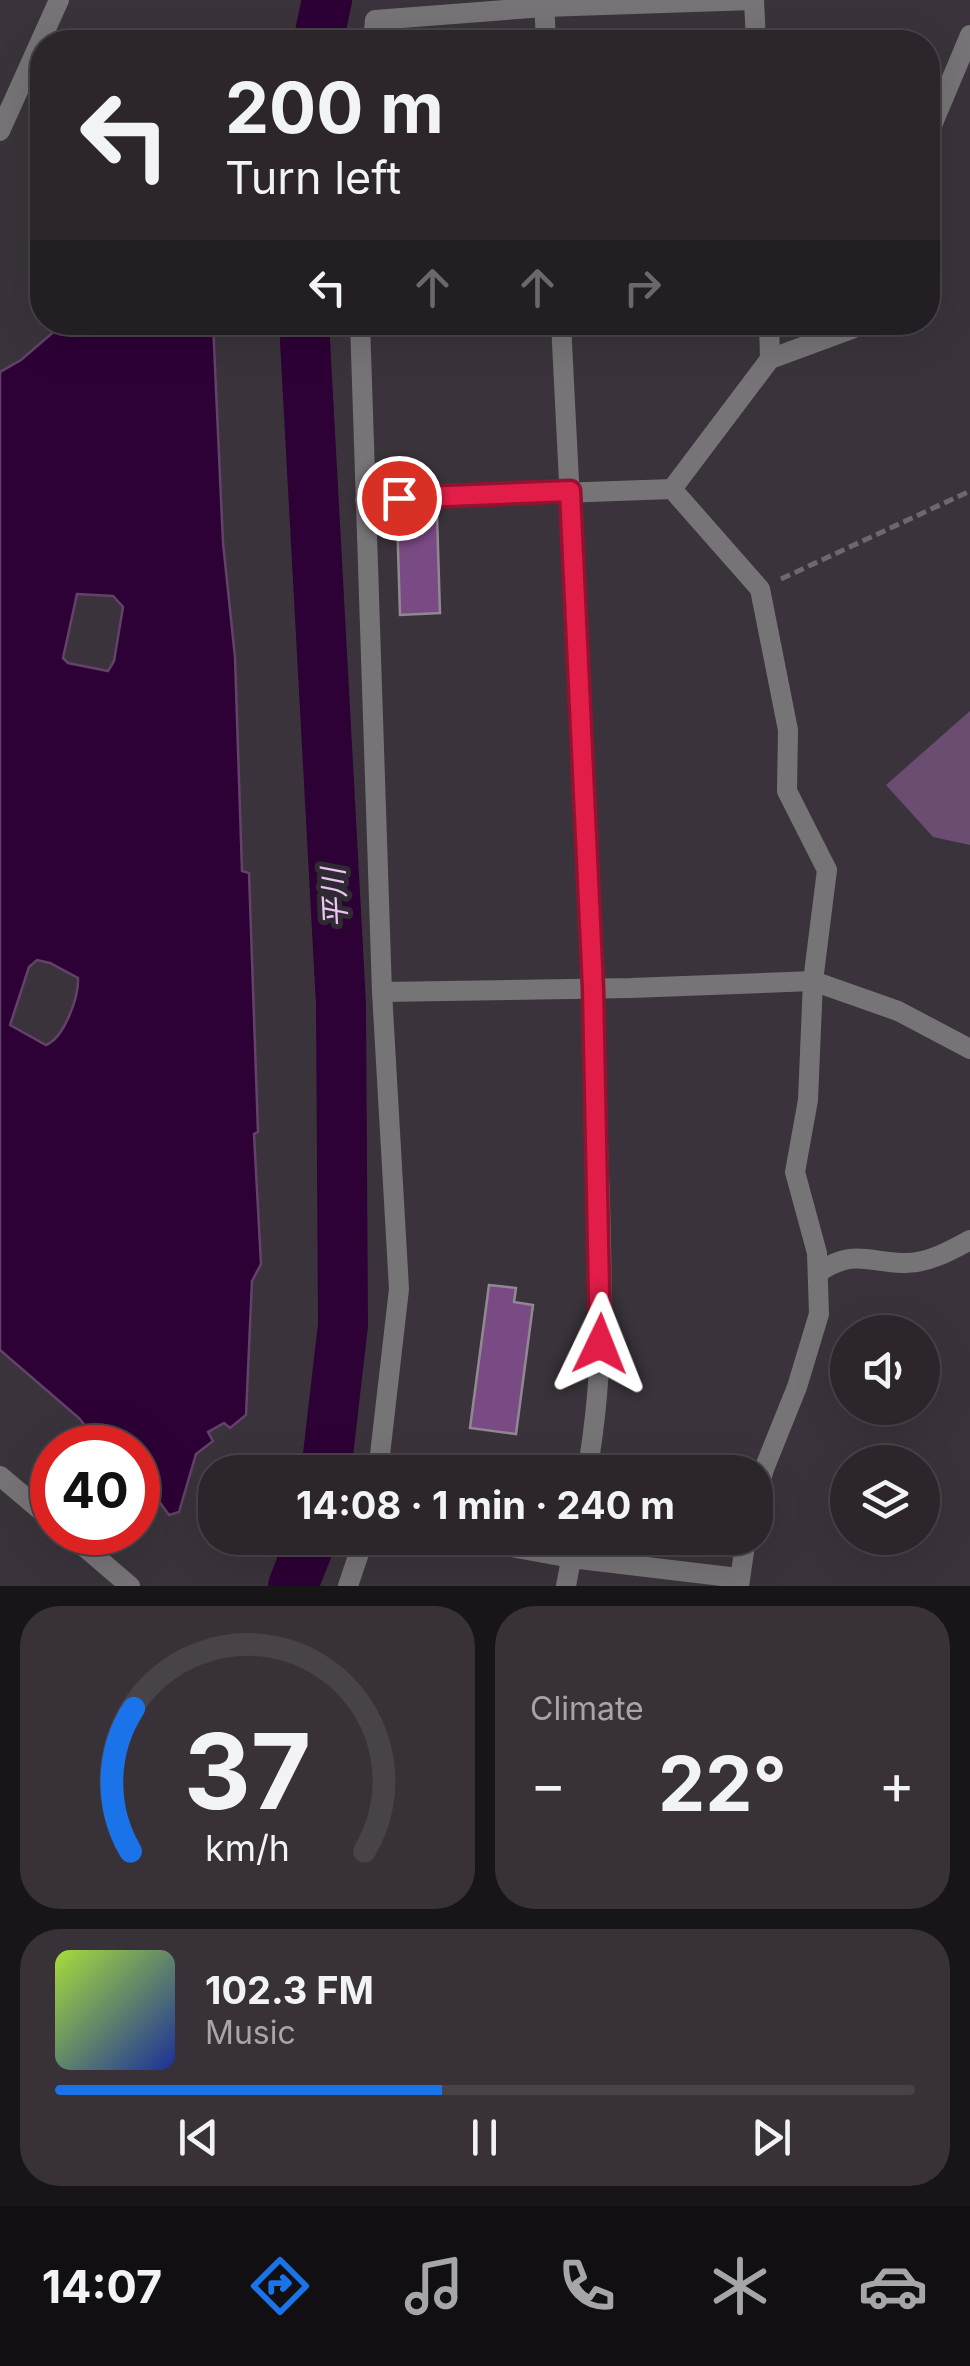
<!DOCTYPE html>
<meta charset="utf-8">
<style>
:root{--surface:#2c262c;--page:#383238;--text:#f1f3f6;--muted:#a6a5a9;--line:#484348;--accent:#1a73e8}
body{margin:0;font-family:Inter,"Noto Sans JP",sans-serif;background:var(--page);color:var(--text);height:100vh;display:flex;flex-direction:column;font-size:38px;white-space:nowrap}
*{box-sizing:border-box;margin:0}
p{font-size:32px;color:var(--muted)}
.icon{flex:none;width:55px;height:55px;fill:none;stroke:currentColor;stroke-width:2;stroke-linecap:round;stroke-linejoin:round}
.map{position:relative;height:1586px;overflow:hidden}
.details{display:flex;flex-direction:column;gap:20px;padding:20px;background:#181518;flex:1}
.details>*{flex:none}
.top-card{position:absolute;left:30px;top:30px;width:910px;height:305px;border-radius:40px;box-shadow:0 10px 40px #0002,0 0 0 2px var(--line);background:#2c262c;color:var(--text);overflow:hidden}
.fabs{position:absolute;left:830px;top:1315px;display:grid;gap:20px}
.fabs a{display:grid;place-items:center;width:110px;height:110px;border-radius:50%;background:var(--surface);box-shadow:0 10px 40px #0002,0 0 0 2px var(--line);font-size:50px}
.speed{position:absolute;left:30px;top:1425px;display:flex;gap:20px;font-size:50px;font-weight:700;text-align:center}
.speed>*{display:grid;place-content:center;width:130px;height:130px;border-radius:50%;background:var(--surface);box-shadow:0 10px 40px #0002,0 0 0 2px var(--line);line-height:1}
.speed .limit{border:15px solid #d22;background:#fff;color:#111}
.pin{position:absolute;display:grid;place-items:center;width:85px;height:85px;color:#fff;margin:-42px;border:5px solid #fff;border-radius:50%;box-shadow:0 2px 10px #0007}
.me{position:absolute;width:110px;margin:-55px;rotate:2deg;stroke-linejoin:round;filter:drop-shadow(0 0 8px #0008)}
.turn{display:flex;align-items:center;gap:35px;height:210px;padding:0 30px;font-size:45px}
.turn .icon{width:130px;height:130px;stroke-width:2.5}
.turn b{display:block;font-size:70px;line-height:85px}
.lanes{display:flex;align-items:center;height:95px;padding:0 30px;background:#0003;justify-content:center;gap:50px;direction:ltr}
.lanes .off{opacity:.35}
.big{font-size:75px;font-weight:700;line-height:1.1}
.details .widget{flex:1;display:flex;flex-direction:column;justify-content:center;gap:15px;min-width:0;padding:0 35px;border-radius:40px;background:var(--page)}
.details .dial{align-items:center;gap:0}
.dial svg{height:260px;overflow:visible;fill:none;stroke:var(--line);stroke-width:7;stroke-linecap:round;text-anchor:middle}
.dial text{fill:var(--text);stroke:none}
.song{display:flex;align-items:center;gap:30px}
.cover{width:120px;height:120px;border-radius:15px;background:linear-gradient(135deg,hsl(80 70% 55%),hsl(230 70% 35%))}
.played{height:10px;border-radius:5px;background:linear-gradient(90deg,var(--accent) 45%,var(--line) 45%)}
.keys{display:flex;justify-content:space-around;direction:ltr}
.heat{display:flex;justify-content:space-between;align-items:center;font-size:55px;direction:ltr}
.details .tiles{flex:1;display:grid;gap:20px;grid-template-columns:1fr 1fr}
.widget:last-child{grid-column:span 2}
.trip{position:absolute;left:198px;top:1455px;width:575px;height:100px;border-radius:40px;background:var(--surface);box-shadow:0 10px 40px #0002,0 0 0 2px var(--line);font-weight:700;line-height:100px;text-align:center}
.dock{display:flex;height:160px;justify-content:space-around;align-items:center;background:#120f12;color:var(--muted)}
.dock .icon{width:70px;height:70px}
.dock .on{color:var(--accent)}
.dock b{font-size:45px;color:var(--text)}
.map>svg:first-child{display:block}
.green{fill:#6c4d72}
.water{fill:#2d0036;stroke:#624269;stroke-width:2.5;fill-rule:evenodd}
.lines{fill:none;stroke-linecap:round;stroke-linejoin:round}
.river{stroke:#2d0036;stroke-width:50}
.building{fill:#7a4a84;stroke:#908991;stroke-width:2.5}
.path{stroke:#6d676e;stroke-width:5;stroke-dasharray:10 5;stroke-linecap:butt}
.minor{stroke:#777477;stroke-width:20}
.tertiary{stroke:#777477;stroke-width:20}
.route-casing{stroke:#92132f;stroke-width:25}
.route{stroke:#e11d48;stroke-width:18}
.labels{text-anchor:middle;stroke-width:10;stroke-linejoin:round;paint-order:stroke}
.water-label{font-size:30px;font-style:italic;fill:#edc3f5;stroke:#2f2931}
</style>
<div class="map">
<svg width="970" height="1586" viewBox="0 0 970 1586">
<rect width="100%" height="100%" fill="#3a333b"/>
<!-- green -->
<path class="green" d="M970 711V845L933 837 886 785Z"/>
<!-- water -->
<path class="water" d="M65 322 213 323 223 543 235 657 242 871 249 873 258 1132 254 1134 261 1264 252 1281 246 1415 230 1428 224 1423 208 1432 213 1441 196 1454 179 1512 169 1515 158 1500 138 1487V1448L102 1447 79 1418 0 1350V372L21 360ZM77 594 113 596 123 607 114 661 108 671 68 663 63 658ZM37 960 50 963 78 978C79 997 64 1038 46 1045L10 1025 29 967Z"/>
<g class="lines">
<!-- river -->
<g class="river">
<path d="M318 42 327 0"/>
<path d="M304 322 341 1004 343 1325 326 1472"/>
<path d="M293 1586 312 1538"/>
</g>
</g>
<!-- building -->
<g class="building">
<path d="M437 515 440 613 400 615 397 516Z"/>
<path d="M489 1285 516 1288 514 1302 533 1305 516 1434 470 1428Z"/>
</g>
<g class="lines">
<!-- path -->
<path class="path" d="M781 579 970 491"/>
<!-- minor -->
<g class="minor">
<path d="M754 0 756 42"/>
<path d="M373 42 375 20 544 7 753 0"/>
<path d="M928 135 970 35"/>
<path d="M360 322 382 992 399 1289 378 1472"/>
<path d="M769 322 770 359"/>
<path d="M672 489 760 589 788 730 787 791 827 870 813 981 808 1100 795 1172 817 1253 819 1314 797 1387 764 1469 755 1503"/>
<path d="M672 489 770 359 854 328 857 322"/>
<path d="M365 500 672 489"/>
<path d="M382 992 631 988 813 981 898 1011 970 1049"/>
<path d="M819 1272C853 1249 867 1262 903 1263 927 1264 950 1251 970 1240"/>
<path d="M0 1476 52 1520"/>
<path d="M67 1532 130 1586"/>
<path d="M464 1538 571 1558 738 1578"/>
<path d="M348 1586 364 1538"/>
<path d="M739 1586 746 1538"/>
</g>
<!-- tertiary -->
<g class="tertiary">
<path d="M544 0 546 42"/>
<path d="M0 131 59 0"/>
<path d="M561 322C573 570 588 817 595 1064 599 1200 611 1338 587 1472"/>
<path d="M566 1586 575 1538"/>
</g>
</g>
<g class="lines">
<!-- route casing -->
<g class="route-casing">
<path id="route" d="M399 498 570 491 593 988 600 1344"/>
</g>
<!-- route -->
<use href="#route" class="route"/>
</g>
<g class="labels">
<!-- water labels -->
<g class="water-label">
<text transform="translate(335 898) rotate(-93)" y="10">平川</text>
</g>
</g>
</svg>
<div class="fabs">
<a><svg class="icon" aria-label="sound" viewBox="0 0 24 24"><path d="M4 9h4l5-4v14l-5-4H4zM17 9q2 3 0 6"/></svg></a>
<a><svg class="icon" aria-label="layers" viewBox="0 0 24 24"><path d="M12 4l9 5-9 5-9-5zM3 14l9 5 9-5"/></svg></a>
</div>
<div class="speed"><div class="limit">40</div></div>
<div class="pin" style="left:399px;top:498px;background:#d93025"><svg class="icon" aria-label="arrive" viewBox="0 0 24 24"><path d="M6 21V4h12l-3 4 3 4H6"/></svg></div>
<svg class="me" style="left:600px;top:1344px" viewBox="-20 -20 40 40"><path d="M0-17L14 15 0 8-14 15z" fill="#e11d48" stroke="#fff" stroke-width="4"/></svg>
<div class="trip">14:08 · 1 min · 240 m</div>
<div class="top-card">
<div class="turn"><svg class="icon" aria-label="left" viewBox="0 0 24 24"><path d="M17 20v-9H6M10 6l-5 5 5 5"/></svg><div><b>200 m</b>Turn left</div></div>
<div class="lanes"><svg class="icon" aria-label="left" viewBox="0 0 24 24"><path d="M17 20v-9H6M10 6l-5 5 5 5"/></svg><svg class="icon off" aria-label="ahead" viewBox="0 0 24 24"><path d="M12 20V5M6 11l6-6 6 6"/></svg><svg class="icon off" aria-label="ahead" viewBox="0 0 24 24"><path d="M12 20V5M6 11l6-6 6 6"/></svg><svg class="icon off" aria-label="right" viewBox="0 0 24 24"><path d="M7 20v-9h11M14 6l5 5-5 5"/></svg></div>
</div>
</div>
<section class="details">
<div class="tiles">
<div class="widget dial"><svg viewBox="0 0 100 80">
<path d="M14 69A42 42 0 1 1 86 69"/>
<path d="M14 69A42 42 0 0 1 15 25" stroke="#1a73e8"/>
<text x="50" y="56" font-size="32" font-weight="700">37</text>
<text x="50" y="72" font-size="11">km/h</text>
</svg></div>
<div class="widget"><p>Climate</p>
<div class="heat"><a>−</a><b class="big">22°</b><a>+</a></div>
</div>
<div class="widget">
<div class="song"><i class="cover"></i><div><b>102.3 FM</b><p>Music</p></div></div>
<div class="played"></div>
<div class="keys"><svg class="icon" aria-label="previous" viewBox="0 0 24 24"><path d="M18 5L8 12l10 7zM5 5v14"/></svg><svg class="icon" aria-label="pause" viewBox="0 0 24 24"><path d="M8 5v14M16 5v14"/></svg><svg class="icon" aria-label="next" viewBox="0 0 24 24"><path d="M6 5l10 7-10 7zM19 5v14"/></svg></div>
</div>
</div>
</section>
<nav class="dock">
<b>14:07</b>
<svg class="icon on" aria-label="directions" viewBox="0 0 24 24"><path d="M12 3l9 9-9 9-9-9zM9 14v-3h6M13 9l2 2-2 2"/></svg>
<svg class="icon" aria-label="music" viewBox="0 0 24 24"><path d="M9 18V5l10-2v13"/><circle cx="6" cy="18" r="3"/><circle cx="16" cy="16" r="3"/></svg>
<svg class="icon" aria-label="phone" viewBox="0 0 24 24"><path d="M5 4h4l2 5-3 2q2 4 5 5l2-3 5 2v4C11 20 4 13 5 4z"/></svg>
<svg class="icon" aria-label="climate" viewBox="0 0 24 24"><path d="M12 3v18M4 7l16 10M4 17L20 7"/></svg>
<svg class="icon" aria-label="car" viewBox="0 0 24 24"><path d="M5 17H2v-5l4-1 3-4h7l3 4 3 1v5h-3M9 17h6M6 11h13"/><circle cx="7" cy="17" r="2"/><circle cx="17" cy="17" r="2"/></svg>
</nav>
